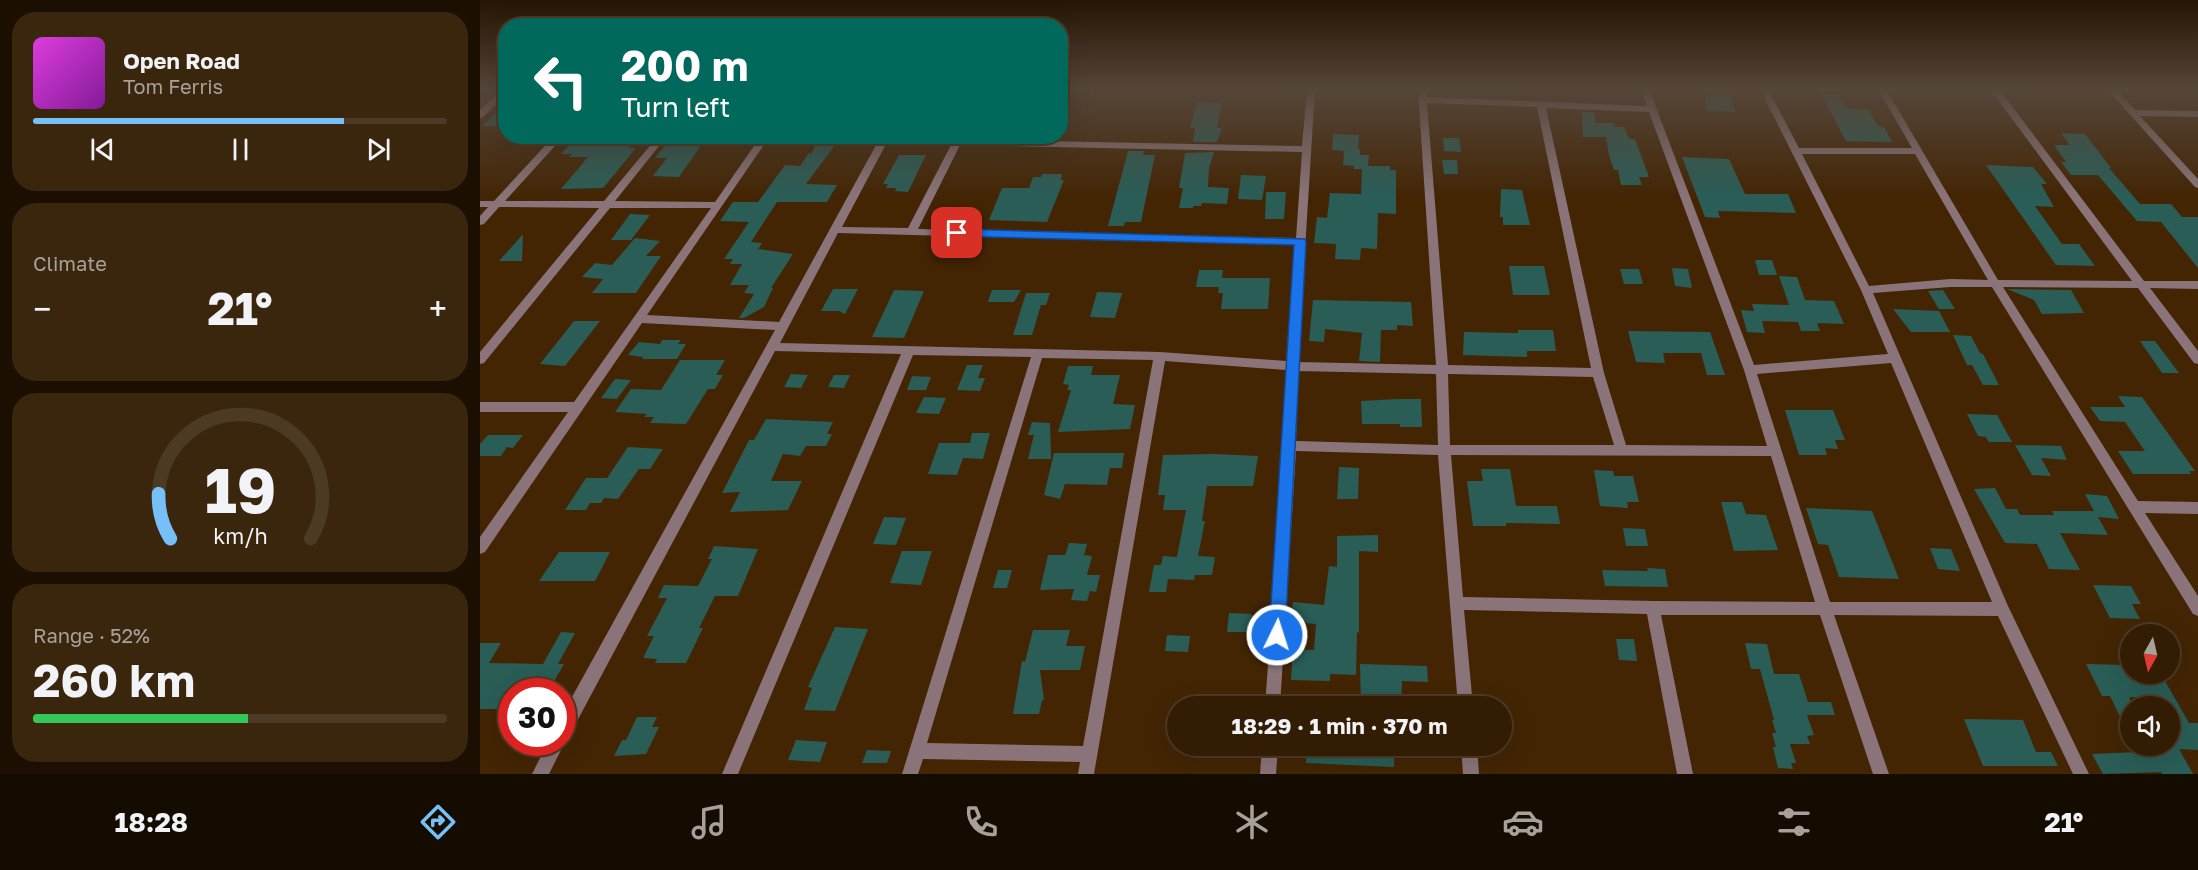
<!DOCTYPE html>
<meta charset="utf-8">
<style>
:root{--surface:#321c03;--page:#3a250d;--text:#f1f3f6;--muted:#a8a19a;--line:#4d3a25;--accent:#76c0f7}
body{margin:0;font-family:"Golos Text",sans-serif;background:var(--page);color:var(--text);height:100vh;display:flex;flex-direction:column;font-size:22px;white-space:nowrap}
*{box-sizing:border-box;margin:0}
p{font-size:20px;color:var(--muted)}
.icon{flex:none;width:33px;height:33px;fill:none;stroke:currentColor;stroke-width:2;stroke-linecap:round;stroke-linejoin:round}
.map{position:relative;flex:1;overflow:hidden}
.details{display:flex;flex-direction:column;gap:12px;padding:12px;background:#1c0f02;width:480px}
.details>*{flex:none}
.banner{position:absolute;left:18px;top:18px;width:570px;height:126px;border-radius:24px;box-shadow:0 6px 24px #0002,0 0 0 2px var(--line);background:#00695c;color:#fff;overflow:hidden}
.needle{width:39px;rotate:188deg}
.buttons{position:absolute;left:1640px;top:624px;display:grid;gap:12px}
.buttons a{display:grid;place-items:center;width:60px;height:60px;border-radius:50%;background:var(--surface);box-shadow:0 6px 24px #0002,0 0 0 2px var(--line);font-size:30px}
.speed{position:absolute;left:18px;top:678px;display:flex;gap:12px;font-size:30px;font-weight:700;text-align:center}
.speed>*{display:grid;place-content:center;width:78px;height:78px;border-radius:50%;background:var(--surface);box-shadow:0 6px 24px #0002,0 0 0 2px var(--line);line-height:1}
.speed .limit{border:9px solid #d22;background:#fff;color:#111}
.pin{position:absolute;display:grid;place-items:center;width:51px;height:51px;color:#fff;margin:-26px;border-radius:12px;box-shadow:0 3px 9px #0006}
.me{position:absolute;width:66px;margin:-33px;rotate:4deg;stroke-linejoin:round;filter:drop-shadow(0 0 4px #0008)}
.turn{display:flex;align-items:center;gap:21px;height:126px;padding:0 24px;font-size:27px}
.turn .icon{width:78px;height:78px;stroke-width:2.5}
.turn b{display:block;font-size:42px;line-height:51px}
.big{font-size:45px;font-weight:700;line-height:1.1}
.details .tile{flex:1;display:flex;flex-direction:column;justify-content:center;gap:9px;min-width:0;padding:0 21px;border-radius:24px;background:var(--page)}
.details .dial{align-items:center;gap:0}
.dial svg{height:156px;overflow:visible;fill:none;stroke:var(--line);stroke-width:7;stroke-linecap:round;text-anchor:middle}
.dial text{fill:var(--text);stroke:none}
.song{display:flex;align-items:center;gap:18px}
.cover{width:72px;height:72px;border-radius:9px;background:linear-gradient(135deg,hsl(300 70% 55%),hsl(290 70% 35%))}
.played{height:6px;border-radius:3px;background:linear-gradient(90deg,var(--accent) 75%,var(--line) 75%)}
.keys{display:flex;justify-content:space-around;direction:ltr}
.heat{display:flex;justify-content:space-between;align-items:center;font-size:33px;direction:ltr}
.charge{height:9px;border-radius:4px;background:linear-gradient(90deg,#34c759 52%,var(--line) 0)}
.trip{position:absolute;left:687px;top:696px;width:345px;height:60px;border-radius:30px;background:var(--surface);box-shadow:0 6px 24px #0002,0 0 0 2px var(--line);font-weight:700;line-height:60px;text-align:center}
.tab-bar{display:flex;height:96px;justify-content:space-around;align-items:center;background:#140b01;color:var(--muted)}
.tab-bar .icon{width:42px;height:42px}
.tab-bar .active{color:var(--accent)}
.tab-bar b{font-size:27px;color:var(--text)}
main{display:flex;flex:1;min-height:0}
.map>svg:first-child{display:block}
.building{fill:#295d56}
.lines{fill:none;stroke-linecap:round;stroke-linejoin:round}
.minor{fill:#8a7479;fill-rule:evenodd}
.route{fill:#1a73e8;stroke:#114b97;stroke-width:1.5}
</style>
<main>
<section class="details">
<div class="tile">
<div class="song"><i class="cover"></i><div><b>Open Road</b><p>Tom Ferris</p></div></div>
<div class="played"></div>
<div class="keys"><svg class="icon" aria-label="previous" viewBox="0 0 24 24"><path d="M18 5L8 12l10 7zM5 5v14"/></svg><svg class="icon" aria-label="pause" viewBox="0 0 24 24"><path d="M8 5v14M16 5v14"/></svg><svg class="icon" aria-label="next" viewBox="0 0 24 24"><path d="M6 5l10 7-10 7zM19 5v14"/></svg></div>
</div>
<div class="tile"><p>Climate</p>
<div class="heat"><a>−</a><b class="big">21°</b><a>+</a></div>
</div>
<div class="tile dial"><svg viewBox="0 0 100 80">
<path d="M14 69A42 42 0 1 1 86 69"/>
<path d="M14 69A42 42 0 0 1 8 46" stroke="#76c0f7"/>
<text x="50" y="56" font-size="32" font-weight="700">19</text>
<text x="50" y="72" font-size="11">km/h</text>
</svg></div>
<div class="tile"><p>Range · 52%</p><b class="big">260 km</b><div class="charge"></div></div>
</section>
<div class="map">
<svg width="1718" height="774" viewBox="0 0 1718 774">
<rect width="100%" height="100%" fill="#432504"/>
<!-- building -->
<g class="building">
<path d="M1230 93 1249 94 1256 112 1226 111V96H1231Z"/>
<path d="M1341 94H1358L1366 108 1388 109 1398 126 1404 127 1412 142 1366 141Z"/>
<path d="M717 102 742 103 737 128H742L737 142H713L715 128H710Z"/>
<path d="M26 104V127L2 126Z"/>
<path d="M1102 112H1115V123H1134L1135 127H1144L1149 139H1155L1169 177H1159L1162 185H1141L1138 170H1134L1129 155 1126 137H1103Z"/>
<path d="M1581 133 1605 134 1631 168H1629L1660 204H1691L1702 217H1718V268L1681 222 1657 221 1618 175H1591L1581 162H1586L1574 145H1590Z"/>
<path d="M853 134 879 135 878 149H880V155H889L888 166H910V170H916V214L898 213 897 249 881 248 880 260 855 259 856 244 834 243 837 217 847 218 850 193 881 194 882 169H874V166L863 165 864 151 852 150Z"/>
<path d="M111 136H159L149 148H156L123 188 81 189 108 157H89L92 154H81L93 141 106 142Z"/>
<path d="M193 136 227 137 199 177 173 176 187 158H175Z"/>
<path d="M340 136H354L350 145H355L326 184 357 185 347 202H297L271 242 282 243 278 249 313 254 291 288H293L284 307 264 318H259L274 294 264 293 269 285H250L262 264H250L253 259H244L269 222 240 221 253 202H278L305 165 320 166 329 153 331 154Z"/>
<path d="M963 138H979L981 152 964 151Z"/>
<path d="M648 151H664L663 155H675L661 222H645L644 226H628Z"/>
<path d="M734 152 729 168 728 187 749 188 747 204 722 203 721 206H713V208H699L703 188H699L705 153Z"/>
<path d="M419 155H446L428 192 415 191 416 188H406L408 184H403Z"/>
<path d="M1202 157 1249 159 1265 194H1308L1316 213 1238 211 1240 218 1225 217Z"/>
<path d="M962 160H977L978 174H964Z"/>
<path d="M1506 165 1553 167 1567 184H1561L1574 207 1555 206 1582 244H1599L1615 266 1576 265Z"/>
<path d="M562 174H582L581 180H584L567 222 509 220 522 188H549L553 177H561Z"/>
<path d="M761 175 786 176 782 200 758 199Z"/>
<path d="M1021 189 1042 190 1050 225H1023V217H1020Z"/>
<path d="M786 192H806L804 219H785Z"/>
<path d="M150 214 170 215 151 240H131Z"/>
<path d="M43 234 42 261H19Z"/>
<path d="M155 238 180 241 166 256H181L156 293H112L123 279 102 277 115 263 132 265Z"/>
<path d="M1275 260H1292L1297 275H1279Z"/>
<path d="M1029 266H1064L1070 295H1033Z"/>
<path d="M1192 268 1208 269 1212 288 1195 286Z"/>
<path d="M1140 269H1159L1163 284H1144Z"/>
<path d="M719 270H743L742 278H790L788 309H741L743 293H738L739 287H716Z"/>
<path d="M1299 276 1317 277 1325 300 1354 301 1364 324 1337 323 1340 331H1321L1318 322 1282 321 1285 333 1267 332 1261 310 1274 311 1272 304 1309 305Z"/>
<path d="M353 289H378L365 314 359 311H341Z"/>
<path d="M1527 289 1591 290 1604 313 1562 314 1554 300Z"/>
<path d="M414 290 444 291 424 338 392 337Z"/>
<path d="M512 290H541L534 302H508Z"/>
<path d="M1463 290 1475 309H1459L1448 291Z"/>
<path d="M617 292 642 293 635 318 610 317Z"/>
<path d="M546 293H570L566 305H561L552 335H533Z"/>
<path d="M833 300 931 302 933 326 917 325V330H901L900 362 879 361 882 333 845 329 844 342 829 341Z"/>
<path d="M1413 309 1459 311 1470 332H1431Z"/>
<path d="M94 321H120L85 366 60 364Z"/>
<path d="M1038 330H1073L1076 351H1047V357L983 355 984 332 1038 333Z"/>
<path d="M1148 331 1230 332 1245 375H1227L1221 353H1183L1185 363 1156 362Z"/>
<path d="M1473 335 1491 336 1500 353 1503 354 1519 385H1503L1492 365H1487Z"/>
<path d="M182 340H201L198 344H206L197 359H162L163 357 148 355 159 342 180 344Z"/>
<path d="M1660 341H1675L1699 373H1682Z"/>
<path d="M200 360H245L236 375H243L235 389H228L206 424 170 423 174 417H164L167 414 135 412 151 389 181 390Z"/>
<path d="M487 365H503L498 378H505L500 391 477 390Z"/>
<path d="M588 366H613L611 375H640L633 404 655 405 650 429 578 432 591 390H587L589 385 583 384Z"/>
<path d="M311 374 328 375 321 388 304 387Z"/>
<path d="M354 375H370L364 388 348 387Z"/>
<path d="M432 376 451 377 446 390H427Z"/>
<path d="M135 379 151 380 137 399 121 398Z"/>
<path d="M1638 396 1662 397 1715 471H1709L1711 474H1653L1638 451H1665L1645 422 1620 421 1610 407H1645Z"/>
<path d="M444 397 466 398 459 414 436 413Z"/>
<path d="M919 399H941L942 427H920V424H882L881 401Z"/>
<path d="M1305 410H1353L1365 440H1355L1358 449 1345 448 1347 455H1319Z"/>
<path d="M1487 414 1517 415 1532 442H1509L1506 437 1498 436Z"/>
<path d="M286 419 353 422 347 434H352L346 446H326L320 456 303 454 291 481H322L308 510 250 512 260 492 242 493 269 440H274Z"/>
<path d="M552 422 570 423 571 459H548L554 435H548Z"/>
<path d="M492 433H510L503 459 483 458 477 475 448 474 459 443H490Z"/>
<path d="M8 435H43L33 448 27 447 21 456H0V444Z"/>
<path d="M1535 445 1581 446 1587 460 1561 458 1571 476 1552 475Z"/>
<path d="M148 447 183 449 170 469H159L138 499 124 498 121 503H110L106 510H85L106 478H127Z"/>
<path d="M574 453H644L642 468H630L627 485 585 484 580 499 564 495Z"/>
<path d="M733 454 778 456 773 486H727L722 521H725L718 556 735 557 732 575H715L714 580 688 579 686 592H669L674 565H681L683 556 697 557 706 510H683L685 495H678L683 455Z"/>
<path d="M859 467 879 468 878 499H857Z"/>
<path d="M1001 469H1030L1036 506H1077L1080 524 1026 523V526H993L987 481H1003Z"/>
<path d="M1114 470 1133 471 1134 476H1153L1159 502H1147L1148 508 1120 506Z"/>
<path d="M1515 488 1526 509H1537L1540 515H1574L1572 511H1614L1605 494 1627 496 1639 519 1618 517 1628 535 1580 533 1600 570 1569 569 1557 544 1525 543 1494 489Z"/>
<path d="M1241 502H1262L1266 514 1286 515 1298 550 1254 551Z"/>
<path d="M1326 508 1392 511 1419 579 1359 577 1348 545 1338 544Z"/>
<path d="M404 517 426 518 416 545 393 544Z"/>
<path d="M1143 528 1165 529 1168 546H1146Z"/>
<path d="M898 535V552L879 551V633L877 632 876 675 850 674V681L811 680 813 649 834 650 836 624 810 622 813 602 844 605 849 566 857 567V536Z"/>
<path d="M589 543 607 544 604 555 612 556 607 575H620L616 592 610 591 607 601 591 600 594 589 560 590 568 555H585Z"/>
<path d="M234 546 278 549 258 596H235L219 628H223L206 663H175L177 659 163 658 174 636H167L187 598H178L184 585 218 586 232 559H228Z"/>
<path d="M1450 548 1471 549 1480 571 1458 569Z"/>
<path d="M422 551H452L441 585 410 583Z"/>
<path d="M79 552H130L115 581H59Z"/>
<path d="M1167 568 1185 569 1188 587 1125 586 1122 570 1168 571Z"/>
<path d="M518 570H532L527 588H513Z"/>
<path d="M1613 585 1651 586 1661 604H1652L1660 619 1630 618Z"/>
<path d="M749 613 772 614 770 632H747Z"/>
<path d="M355 627 388 629 355 711 324 710 332 688 328 687Z"/>
<path d="M553 630H590L586 646H605L600 670H560L564 700H562L559 714H533L542 661 545 662Z"/>
<path d="M81 632 95 633 78 664H84L72 685H34L20 709H0V643H21L9 663 63 664Z"/>
<path d="M687 635 710 636 708 652 685 651Z"/>
<path d="M1136 639H1154L1157 661 1139 660Z"/>
<path d="M1265 643 1287 644 1294 674H1319L1328 702H1351L1355 715H1327L1334 735 1327 736 1330 744H1310L1316 763H1311L1313 769 1298 768 1293 747H1296L1292 733H1296L1292 720H1294L1280 669H1271Z"/>
<path d="M880 664 947 666 948 682 922 681 921 706H881Z"/>
<path d="M1606 664 1648 665 1650 674H1681L1709 723H1718V750L1699 749 1713 774H1682L1681 772 1623 774 1612 754 1658 752 1654 746H1689V706H1677L1672 697H1650V737L1630 696H1622Z"/>
<path d="M157 717H177L172 727H179L166 754 134 756 142 740H146Z"/>
<path d="M1484 719 1543 720 1556 752H1571L1578 766H1503Z"/>
<path d="M316 740 347 742 340 762 308 760Z"/>
<path d="M827 746H914V767L826 763Z"/>
<path d="M387 750 411 751 407 763H382Z"/>
</g>
<g class="lines">
<!-- minor -->
<g class="minor">
<path d="M22 89H26V95L3 117 0 118V110Z"/>
<path d="M827 89H835L818 362 956 365 938 89H946L947 97 1167 106 1161 89H1169L1274 365 1408 354 1381 290 1280 89H1288L1319 148H1432L1398 89H1406L1518 280 1652 281 1510 89H1519L1664 281H1718V289L1670 288 1718 351V364L1714 363 1658 288 1523 287 1658 501 1718 502V514L1665 513 1718 596V616L1713 614 1512 287H1470L1393 293 1528 606 1609 774H1593L1518 616 1354 615 1409 774H1393L1340 615H1181L1213 774H1197L1167 614 984 610 993 706H978L958 455 816 451 800 706H785L804 446 806 370 685 361 614 774H598L600 762 443 759 438 774H422L551 357 433 355 258 774H242L421 354 295 351 88 738 84 739 85 742 69 774H52L68 742H82V715L295 330 162 323 5 552 0 554V537L88 412H0V402H94L231 208H130L4 363 0 364V352L119 208 19 207 4 224 0 225V216L8 207H0V201H14L74 136H84L25 201H124L178 136H187L135 201 235 202 281 136H290L167 315 299 322 401 136H410L409 138 822 146ZM947 103 1057 107 1111 368 968 365ZM1066 108 1169 112 1264 370 1287 446 1146 445 1124 373ZM406 144 471 145 428 228 362 227ZM480 145 822 152 816 238 438 229ZM1322 154H1435L1508 280 1470 279 1389 286ZM358 233 815 245 806 361 680 352 300 343ZM562 358 673 360 603 746 447 743ZM1411 363 1512 602H1350L1277 374ZM818 371 956 374 958 445 816 441ZM968 374 1113 377 1134 445H970ZM971 455 1291 456 1335 602 1173 601 983 597Z"/>
<path d="M1627 89H1636L1655 110 1718 111V117L1660 116 1718 179V188L1715 187Z"/>
<path d="M782 746H798L796 774H780Z"/>
<path d="M981 746H997L999 774H983Z"/>
</g>
</g>
<!-- sky -->
<linearGradient id="sky" x2="0" y2="1"><stop stop-color="#251402"/><stop offset="0.45" stop-color="#55463a"/><stop offset="1" stop-color="#55463a" stop-opacity="0"/></linearGradient>
<rect width="1718" height="197" fill="url(#sky)"/>
<!-- route -->
<path class="route" d="M477 229 825 239 826 242 805 635 803 641 797 643 791 641 789 635 814 245 473 236 471 233Z"/>
</svg>
<div class="buttons">
<a><svg class="needle" viewBox="-14 -14 28 28"><path d="M0-13l5 13h-10z" fill="#e53935"/><path d="M0 13l5-13h-10z" fill="#a8a19a"/></svg></a>
<a><svg class="icon" aria-label="sound" viewBox="0 0 24 24"><path d="M4 9h4l5-4v14l-5-4H4zM17 9q2 3 0 6"/></svg></a>
</div>
<div class="speed"><div class="limit">30</div></div>
<div class="pin" style="left:477px;top:233px;background:#d93025"><svg class="icon" aria-label="arrive" viewBox="0 0 24 24"><path d="M6 21V4h12l-3 4 3 4H6"/></svg></div>
<svg class="me" style="left:797px;top:635px" viewBox="-20 -20 40 40"><circle r="17" fill="#1a73e8" stroke="#fff" stroke-width="3"/><path d="M0-11L8 9 0 5-8 9z" fill="#fff"/></svg>
<div class="trip">18:29 · 1 min · 370 m</div>
<div class="banner">
<div class="turn"><svg class="icon" aria-label="left" viewBox="0 0 24 24"><path d="M17 20v-9H6M10 6l-5 5 5 5"/></svg><div><b>200 m</b>Turn left</div></div>
</div>
</div>
</main>
<nav class="tab-bar">
<b>18:28</b>
<svg class="icon active" aria-label="directions" viewBox="0 0 24 24"><path d="M12 3l9 9-9 9-9-9zM9 14v-3h6M13 9l2 2-2 2"/></svg>
<svg class="icon" aria-label="music" viewBox="0 0 24 24"><path d="M9 18V5l10-2v13"/><circle cx="6" cy="18" r="3"/><circle cx="16" cy="16" r="3"/></svg>
<svg class="icon" aria-label="phone" viewBox="0 0 24 24"><path d="M5 4h4l2 5-3 2q2 4 5 5l2-3 5 2v4C11 20 4 13 5 4z"/></svg>
<svg class="icon" aria-label="climate" viewBox="0 0 24 24"><path d="M12 3v18M4 7l16 10M4 17L20 7"/></svg>
<svg class="icon" aria-label="car" viewBox="0 0 24 24"><path d="M5 17H2v-5l4-1 3-4h7l3 4 3 1v5h-3M9 17h6M6 11h13"/><circle cx="7" cy="17" r="2"/><circle cx="17" cy="17" r="2"/></svg>
<svg class="icon" aria-label="filters" viewBox="0 0 24 24"><path d="M4 7h16M4 17h16"/><circle cx="9" cy="7" r="2"/><circle cx="15" cy="17" r="2"/></svg>
<b>21°</b>
</nav>
